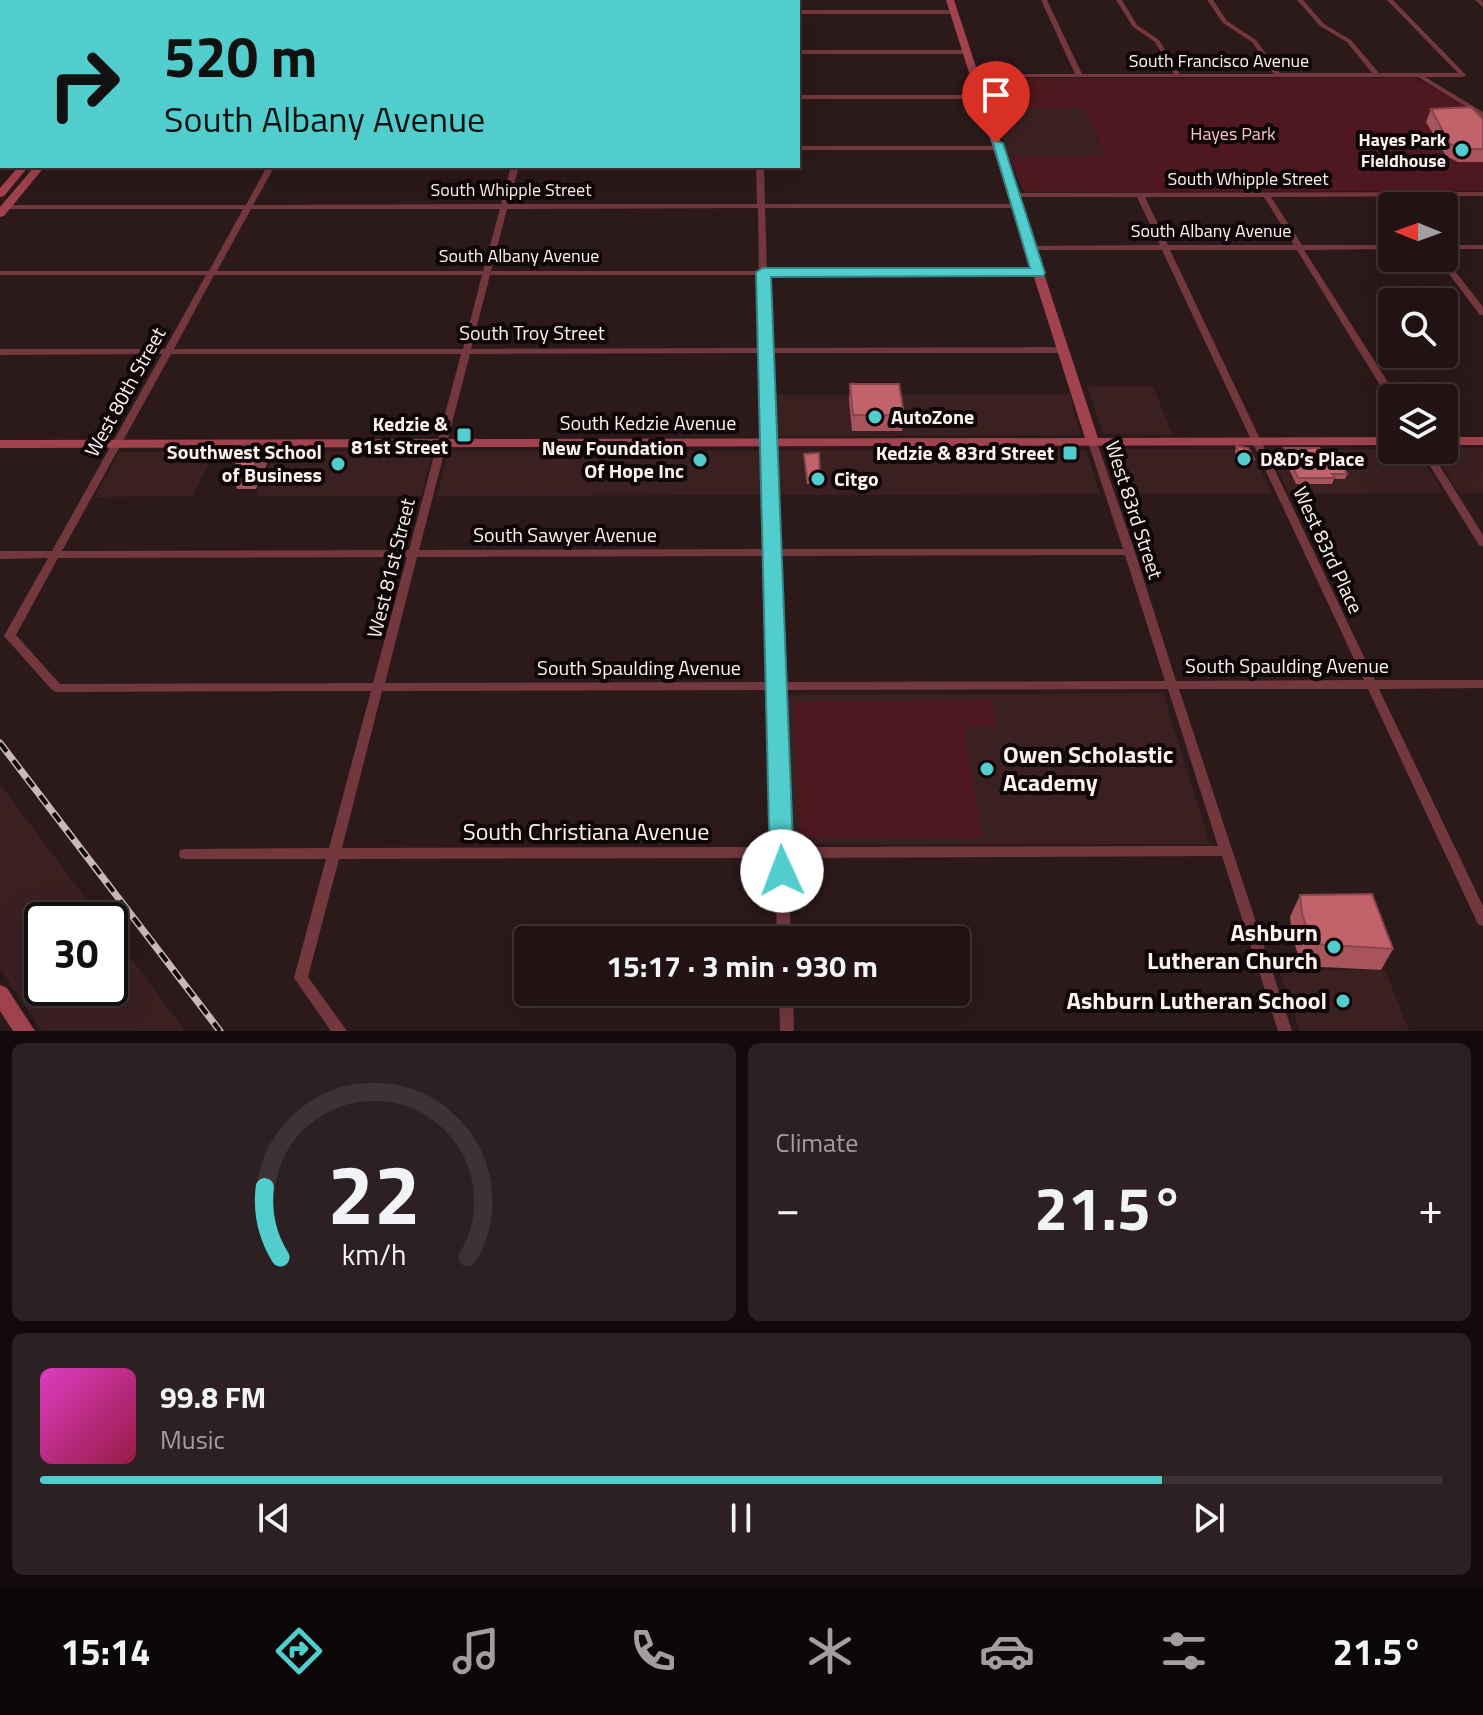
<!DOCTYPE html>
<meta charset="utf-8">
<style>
:root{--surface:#211314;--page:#2d2022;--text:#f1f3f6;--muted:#a29ea0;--line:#3e3234;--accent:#52cdcd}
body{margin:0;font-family:"Titillium Web",sans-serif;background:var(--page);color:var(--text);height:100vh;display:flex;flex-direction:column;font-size:30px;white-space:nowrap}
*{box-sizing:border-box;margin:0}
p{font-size:26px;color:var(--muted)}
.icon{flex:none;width:44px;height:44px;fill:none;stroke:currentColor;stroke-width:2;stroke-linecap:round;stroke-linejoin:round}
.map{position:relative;height:1031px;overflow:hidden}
.details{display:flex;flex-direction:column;gap:12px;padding:12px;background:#120a0b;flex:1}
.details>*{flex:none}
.banner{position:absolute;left:0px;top:0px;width:800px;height:168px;box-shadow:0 8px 32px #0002,0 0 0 2px var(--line);background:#52cdcd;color:#111;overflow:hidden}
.needle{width:52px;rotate:271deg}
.tools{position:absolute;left:1378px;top:192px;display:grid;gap:16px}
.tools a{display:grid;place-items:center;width:80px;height:80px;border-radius:8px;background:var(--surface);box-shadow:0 8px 32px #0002,0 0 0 2px var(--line);font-size:40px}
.speed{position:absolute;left:24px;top:902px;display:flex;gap:16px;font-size:40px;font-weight:700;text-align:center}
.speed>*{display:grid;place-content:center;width:104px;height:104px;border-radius:50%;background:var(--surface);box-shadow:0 8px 32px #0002,0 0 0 2px var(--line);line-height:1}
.speed .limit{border:4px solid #111;border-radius:12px;background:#fff;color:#111}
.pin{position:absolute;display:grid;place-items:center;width:68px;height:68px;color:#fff;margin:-82px -34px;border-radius:50% 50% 50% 0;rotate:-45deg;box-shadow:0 0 8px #0007}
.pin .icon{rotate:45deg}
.me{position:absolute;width:88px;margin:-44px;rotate:358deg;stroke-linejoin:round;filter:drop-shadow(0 0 6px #0008)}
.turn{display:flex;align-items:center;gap:28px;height:168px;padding:0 32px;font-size:36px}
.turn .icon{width:104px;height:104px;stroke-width:2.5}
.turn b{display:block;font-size:56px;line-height:68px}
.big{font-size:60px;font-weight:700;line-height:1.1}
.details .card{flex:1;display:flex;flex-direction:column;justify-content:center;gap:12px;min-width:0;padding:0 28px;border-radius:12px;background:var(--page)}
.details .dial{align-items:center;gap:0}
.dial svg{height:208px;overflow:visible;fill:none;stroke:var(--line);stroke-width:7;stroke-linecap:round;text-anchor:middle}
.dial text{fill:var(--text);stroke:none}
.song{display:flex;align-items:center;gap:24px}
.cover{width:96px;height:96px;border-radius:12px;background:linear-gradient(135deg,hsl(310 70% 55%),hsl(340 70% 35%))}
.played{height:8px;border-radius:4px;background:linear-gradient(90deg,var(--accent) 80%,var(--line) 80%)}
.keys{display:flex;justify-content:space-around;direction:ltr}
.heat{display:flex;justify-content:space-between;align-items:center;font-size:44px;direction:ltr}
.details .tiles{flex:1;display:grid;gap:12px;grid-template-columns:1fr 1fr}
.card:last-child{grid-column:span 2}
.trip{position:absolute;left:514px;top:926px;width:456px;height:80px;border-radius:8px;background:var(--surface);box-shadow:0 8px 32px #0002,0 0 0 2px var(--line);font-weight:700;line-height:80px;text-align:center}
.tabs{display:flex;height:128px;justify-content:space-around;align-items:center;background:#0d0808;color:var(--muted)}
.tabs .icon{width:56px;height:56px}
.tabs .active{color:var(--accent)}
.tabs b{font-size:36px;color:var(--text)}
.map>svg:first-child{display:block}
.built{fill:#3b2022}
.green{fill:#4f171f}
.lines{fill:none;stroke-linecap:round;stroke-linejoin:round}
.street{fill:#73383e;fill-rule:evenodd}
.secondary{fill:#a1434f;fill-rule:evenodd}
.rail-casing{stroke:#c8b8b9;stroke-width:7}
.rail{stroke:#0f0707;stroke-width:4;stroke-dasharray:11;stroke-linecap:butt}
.wall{fill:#a7545c}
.shaded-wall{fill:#88454b}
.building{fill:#c2626b;stroke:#88454b;stroke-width:2}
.route{fill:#52cdcd;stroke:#358585;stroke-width:2}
.poi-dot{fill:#52cdcd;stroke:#0f0707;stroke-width:3}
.labels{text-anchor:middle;stroke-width:8;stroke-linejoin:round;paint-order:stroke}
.far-street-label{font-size:18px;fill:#fff0f1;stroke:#0f0707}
.far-park-label{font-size:18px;fill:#f7c2c5;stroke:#0f0707}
.far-poi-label{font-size:18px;font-weight:bold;fill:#fff0f1;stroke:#0f0707;text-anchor:end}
.street-label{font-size:20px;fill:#fff0f1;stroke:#0f0707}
.poi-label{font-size:20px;font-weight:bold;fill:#fff0f1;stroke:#0f0707;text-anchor:end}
.near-poi-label{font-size:24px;font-weight:bold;fill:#fff0f1;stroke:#0f0707;text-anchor:end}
.near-street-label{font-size:24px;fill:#fff0f1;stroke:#0f0707}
</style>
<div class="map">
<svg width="1483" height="1031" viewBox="0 0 1483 1031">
<rect width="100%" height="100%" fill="#2c191a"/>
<!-- built -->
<g class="built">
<path d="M992 108H1083L1106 157H1009Z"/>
<path d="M1087 386H1153L1172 435 1103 434Z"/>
<path d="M1069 394 1081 435 776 436 774 395Z"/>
<path d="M1444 448H1483V493H1459L1432 450Z"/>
<path d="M1106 449H1251L1272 494H1121Z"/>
<path d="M1268 449 1417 450 1443 493 1289 494Z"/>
<path d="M775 450H1086L1100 494 778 495Z"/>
<path d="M275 451H433L421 496H256Z"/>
<path d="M448 451H761L762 495 437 496Z"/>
<path d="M119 452H214L193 496 95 497Z"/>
<path d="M1163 693 1210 844H789L785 695Z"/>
<path d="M0 784 102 920H42V988H110V930L185 1031 41 1030 0 968Z"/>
<path d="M1279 970H1385L1409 1031H1300Z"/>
</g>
<!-- green -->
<g class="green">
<path d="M988 78H1415L1456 99 1483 121V191L1024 192 1009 157 1106 156 1083 108H992L983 80Z"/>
<path d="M992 700 996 725 964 726 982 837H800L794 702Z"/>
</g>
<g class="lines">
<!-- street -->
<g class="street">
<path d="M360 0H366L365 2H359Z"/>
<path d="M556 0H562L561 2H555Z"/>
<rect x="752" y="0" width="6" height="2"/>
<path d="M1041 0H1047L1082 74H1174L1155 42 1133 27 1116 0H1122L1137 25 1159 40 1180 74H1274L1252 42 1223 23 1207 0H1213L1227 21 1256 40 1280 73H1372L1347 42 1320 26 1297 0H1303L1324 24 1351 40 1379 73H1458L1387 0H1393L1466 75 1463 77H1425L1483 112V117L1418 77H973V75L975 74H1075Z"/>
<path d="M1475 0H1481L1483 2V7Z"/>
<path d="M798 10H954L957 12 954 14H798Z"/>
<path d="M798 50H967L970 52 967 54H798Z"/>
<path d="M798 95H982L985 97 982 99H798Z"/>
<path d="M798 146H998L1001 148 998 150H798Z"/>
<path d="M267 166H275L253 205 501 204 511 166H519L509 204H757L756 166H764L765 204H1020L1021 206 1017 208H765L767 271H1038L1042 273 1038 275H767L770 348 1063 347 1067 350 1063 353H770L777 549H1123L1088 442 1093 439 1096 440 1135 552 1176 681 1364 680 1162 250H1030L1026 248 1030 246 1160 245 1137 197H1013L1009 195 1013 193 1483 192V196L1271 197 1302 245H1392V249L1304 250 1398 398H1392V400L1388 398 1297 250H1170L1375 680H1483V688L1379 689 1483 906V926L1478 924 1368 689H1179L1292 1031H1278L1222 856 788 858 791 940H777L775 858 339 859 308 977 347 1031H331L294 978 326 859H185L180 858 179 854 180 850 185 849 329 848 371 691 57 692 53 691 4 636 48 558 0 559V551H52L162 354 0 355V349H165L206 275H0V271H209L243 209H6L2 207 6 205H246ZM1145 197H1264L1294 245H1168ZM758 208 759 271H491L507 209ZM251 209H500L483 271H217ZM214 275H482L463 349H174ZM490 275H759L761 348 471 349ZM761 353 767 549 419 550 470 354ZM171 354H461L409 550 62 551ZM1125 555 1165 681 782 682 777 556ZM767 556 770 682 385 683 417 557ZM407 557 373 683 60 684 16 635 58 558ZM1168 689 1218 846 788 847 782 690ZM771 690 775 847 342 848 382 691Z"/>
<rect x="1444" y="245" width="39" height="4"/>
<path d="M1444 257 1483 307V315H1480L1437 258H1444Z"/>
<path d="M1420 450H1430L1483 535V546L1479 545Z"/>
<path d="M779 992H793L794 1031H780Z"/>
</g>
<!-- secondary -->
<g class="secondary">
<path d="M174 0H182L173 2Z"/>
<path d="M946 0H954L1098 438 1392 437V445L0 448V440L1085 438Z"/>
<path d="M19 166H29L4 196 0 197V188Z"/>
<path d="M35 166H45L4 216 0 217V207Z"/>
<rect x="1444" y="437" width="39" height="8"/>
<path d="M0 985 7 988 35 1031H13L0 1011Z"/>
</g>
<!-- rail casing -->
<g class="rail-casing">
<path id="rail" d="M0 743 220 1031"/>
</g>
<!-- rail -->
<use href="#rail" class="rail"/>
</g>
<!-- wall -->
<g class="wall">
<path d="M185 0H208L207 2H186Z"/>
<path d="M1431 109 1483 119V162H1458L1446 156 1426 122Z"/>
<path d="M850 384 904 415 902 431H852L849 400Z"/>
<path d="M1236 446 1254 459 1252 465H1241L1235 452Z"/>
<path d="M1284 448 1330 464 1347 474 1345 479H1334L1332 484H1296L1282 454Z"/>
<path d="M804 454 820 478V483L807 484Z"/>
<path d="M268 461 256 489H237L232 473Z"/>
<path d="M1300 895 1393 949 1381 970 1302 966 1292 936 1290 917Z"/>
</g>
<!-- shaded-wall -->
<path class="shaded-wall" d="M263 444 268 461 256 489 251 473Z"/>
<!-- building -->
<g class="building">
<path d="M1471 107 1483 119V149H1463L1450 144 1431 109Z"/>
<path d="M850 384H899L904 415H853Z"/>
<path d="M244 444H263L251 473H232Z"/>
<path d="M1236 446 1248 448 1254 459H1242Z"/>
<path d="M1284 448H1319L1330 464H1342L1347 474H1332L1335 478H1298Z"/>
<path d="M819 453 820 478H807L804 454Z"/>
<path d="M1372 894 1393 949 1313 944 1302 914 1300 895Z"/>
</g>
<!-- route -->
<path class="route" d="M992 140 1003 143 1045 273 1043 276 771 277 794 871 790 878 782 881 774 878 770 871 756 272 763 268H1030Z"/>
<!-- markers -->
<g class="poi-dot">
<circle cx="1462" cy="150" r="8"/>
<circle cx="875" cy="417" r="8"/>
<rect x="456" y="427" width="16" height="16" rx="4"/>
<rect x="1062" y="445" width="16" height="16" rx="4"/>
<circle cx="1244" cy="459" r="8"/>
<circle cx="700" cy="460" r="8"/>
<circle cx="338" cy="464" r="8"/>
<circle cx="818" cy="479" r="8"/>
<circle cx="987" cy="769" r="8"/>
<circle cx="1334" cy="947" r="8"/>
<circle cx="1343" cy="1001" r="8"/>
</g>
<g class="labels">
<!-- far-street labels -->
<g class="far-street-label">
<text x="1219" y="67">South Francisco Avenue</text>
<text x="1248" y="185">South Whipple Street</text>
<text x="511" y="196">South Whipple Street</text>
<text x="1211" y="237">South Albany Avenue</text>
<text x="519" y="262">South Albany Avenue</text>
</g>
<!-- far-park labels -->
<g class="far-park-label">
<text x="1233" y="140">Hayes Park</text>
</g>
<!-- far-poi labels -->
<g class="far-poi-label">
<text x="1446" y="146">Hayes Park<tspan x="1446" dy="21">Fieldhouse</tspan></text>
</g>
<!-- street labels -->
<g class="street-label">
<text x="532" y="340">South Troy Street</text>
<text transform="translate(125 392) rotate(-61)" y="7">West 80th Street</text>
<text x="648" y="430">South Kedzie Avenue</text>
<text transform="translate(1134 510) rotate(72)" y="7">West 83rd Street</text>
<text x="565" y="542">South Sawyer Avenue</text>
<text transform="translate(1328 550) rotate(65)" y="7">West 83rd Place</text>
<text transform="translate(391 568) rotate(-76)" y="7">West 81st Street</text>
<text x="1287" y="673">South Spaulding Avenue</text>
<text x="639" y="675">South Spaulding Avenue</text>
</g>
<!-- poi labels -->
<g class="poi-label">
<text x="891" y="424" text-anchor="start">AutoZone</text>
<text x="448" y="431">Kedzie &amp;<tspan x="448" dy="23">81st Street</tspan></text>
<text x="684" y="455">New Foundation<tspan x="684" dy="23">Of Hope Inc</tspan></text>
<text x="322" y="459">Southwest School<tspan x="322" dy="23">of Business</tspan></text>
<text x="1054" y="460">Kedzie &amp; 83rd Street</text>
<text x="1260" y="466" text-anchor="start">D&amp;D’s Place</text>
<text x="834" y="486" text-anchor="start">Citgo</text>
</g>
<!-- near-poi labels -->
<g class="near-poi-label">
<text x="1003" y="763" text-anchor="start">Owen Scholastic<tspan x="1003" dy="28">Academy</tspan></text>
<text x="1318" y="941">Ashburn<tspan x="1318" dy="28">Lutheran Church</tspan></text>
<text x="1327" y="1009">Ashburn Lutheran School</text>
</g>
<!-- near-street labels -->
<g class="near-street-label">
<text x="586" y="840">South Christiana Avenue</text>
</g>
</g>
</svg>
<div class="tools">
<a><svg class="needle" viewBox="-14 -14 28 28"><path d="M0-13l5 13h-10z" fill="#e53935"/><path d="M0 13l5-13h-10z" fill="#a29ea0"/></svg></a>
<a><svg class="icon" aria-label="search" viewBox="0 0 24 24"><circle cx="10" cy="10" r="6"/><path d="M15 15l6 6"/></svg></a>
<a><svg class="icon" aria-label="layers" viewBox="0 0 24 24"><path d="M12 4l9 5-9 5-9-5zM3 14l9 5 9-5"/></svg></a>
</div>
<div class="speed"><div class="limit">30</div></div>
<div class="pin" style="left:996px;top:143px;background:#d93025"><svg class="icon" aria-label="arrive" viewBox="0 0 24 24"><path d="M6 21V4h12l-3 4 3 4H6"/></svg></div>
<svg class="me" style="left:782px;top:871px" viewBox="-20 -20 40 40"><circle r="19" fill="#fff"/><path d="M0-13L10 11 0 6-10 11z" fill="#52cdcd"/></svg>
<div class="trip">15:17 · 3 min · 930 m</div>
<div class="banner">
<div class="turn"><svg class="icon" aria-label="right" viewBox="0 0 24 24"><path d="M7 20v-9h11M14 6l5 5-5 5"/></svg><div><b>520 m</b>South Albany Avenue</div></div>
</div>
</div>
<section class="details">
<div class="tiles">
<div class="card dial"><svg viewBox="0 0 100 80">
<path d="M14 69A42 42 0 1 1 86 69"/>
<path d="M14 69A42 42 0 0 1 8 42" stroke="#52cdcd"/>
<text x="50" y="56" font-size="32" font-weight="700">22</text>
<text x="50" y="72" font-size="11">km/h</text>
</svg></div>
<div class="card"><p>Climate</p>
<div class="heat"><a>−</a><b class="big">21.5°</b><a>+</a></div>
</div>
<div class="card">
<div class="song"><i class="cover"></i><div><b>99.8 FM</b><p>Music</p></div></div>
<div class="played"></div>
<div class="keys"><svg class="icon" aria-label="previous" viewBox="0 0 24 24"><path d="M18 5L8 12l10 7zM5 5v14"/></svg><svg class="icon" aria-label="pause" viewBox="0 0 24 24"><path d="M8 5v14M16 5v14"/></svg><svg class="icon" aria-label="next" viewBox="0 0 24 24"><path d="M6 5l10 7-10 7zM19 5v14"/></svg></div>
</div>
</div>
</section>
<nav class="tabs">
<b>15:14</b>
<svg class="icon active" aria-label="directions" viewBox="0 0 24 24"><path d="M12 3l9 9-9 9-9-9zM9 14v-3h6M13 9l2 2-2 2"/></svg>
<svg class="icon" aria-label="music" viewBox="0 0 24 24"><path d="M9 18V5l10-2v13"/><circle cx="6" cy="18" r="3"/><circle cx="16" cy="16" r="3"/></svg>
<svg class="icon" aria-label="phone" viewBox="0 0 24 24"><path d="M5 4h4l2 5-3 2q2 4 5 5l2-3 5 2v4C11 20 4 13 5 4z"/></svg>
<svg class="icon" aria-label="climate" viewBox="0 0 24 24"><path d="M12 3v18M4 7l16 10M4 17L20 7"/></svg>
<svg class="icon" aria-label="car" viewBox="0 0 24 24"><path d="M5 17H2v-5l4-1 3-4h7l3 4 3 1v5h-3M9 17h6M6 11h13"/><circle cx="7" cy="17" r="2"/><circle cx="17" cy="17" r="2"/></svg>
<svg class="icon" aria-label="filters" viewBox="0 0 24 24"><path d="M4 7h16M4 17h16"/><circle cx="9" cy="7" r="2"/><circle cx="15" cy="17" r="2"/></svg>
<b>21.5°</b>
</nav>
